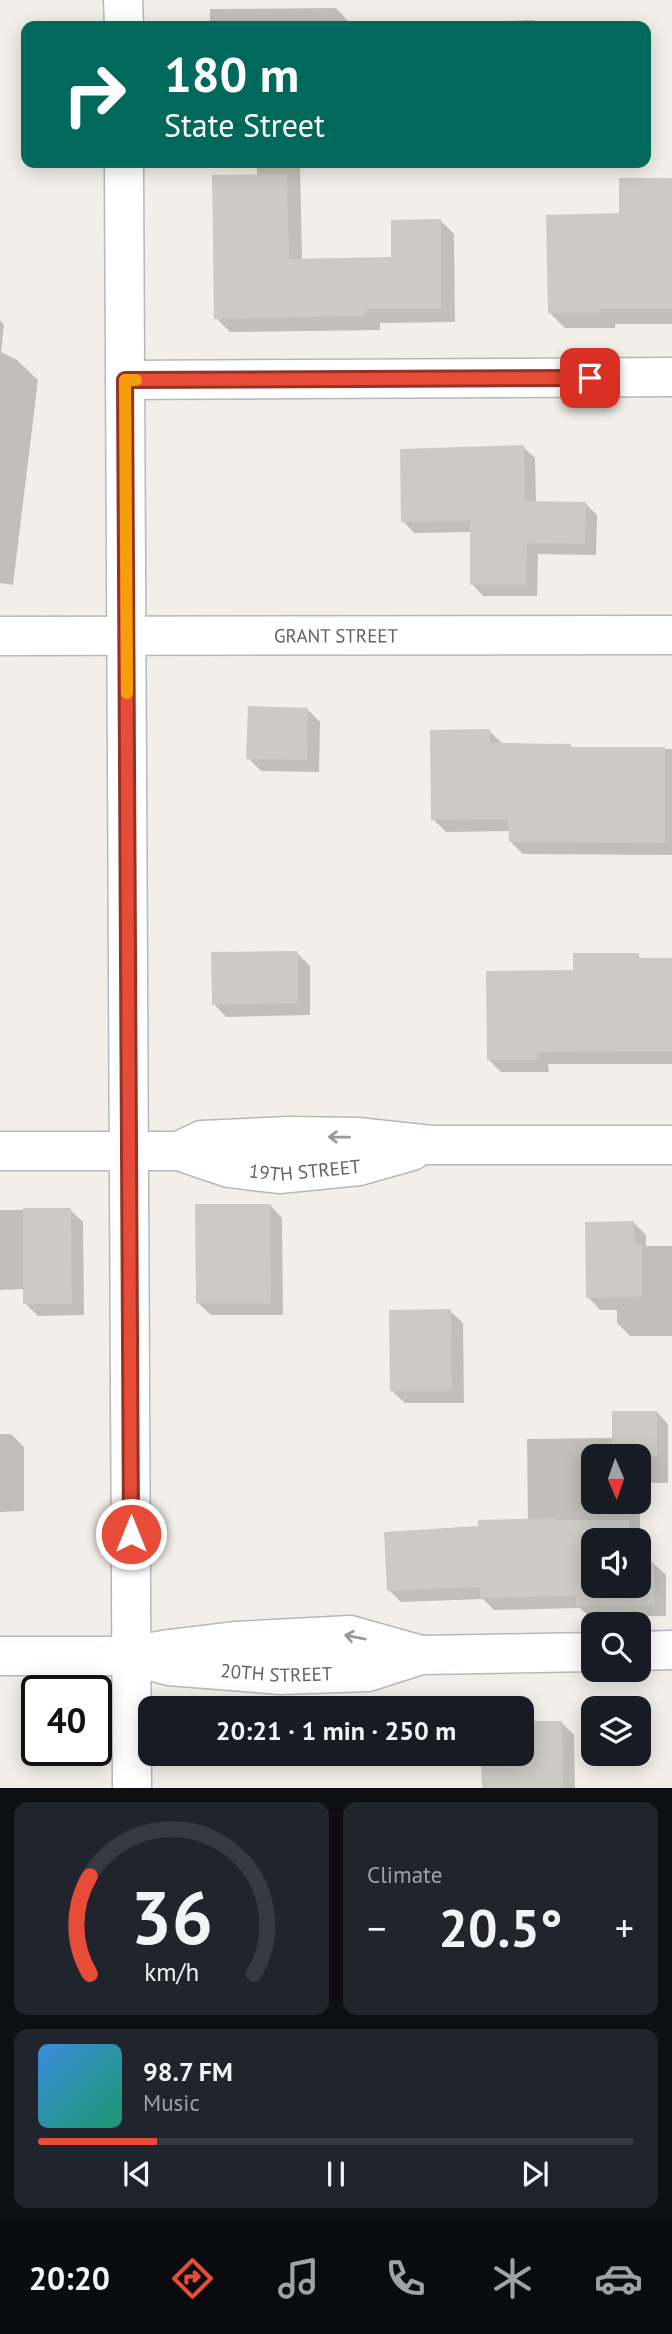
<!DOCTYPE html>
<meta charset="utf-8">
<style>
:root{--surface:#171b24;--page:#20242c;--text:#f1f3f6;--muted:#9ea1a6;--line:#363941;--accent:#e74c38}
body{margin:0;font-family:"PT Sans",sans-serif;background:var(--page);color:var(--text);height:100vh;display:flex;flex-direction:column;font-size:26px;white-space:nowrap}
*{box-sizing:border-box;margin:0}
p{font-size:23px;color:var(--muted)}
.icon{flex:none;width:38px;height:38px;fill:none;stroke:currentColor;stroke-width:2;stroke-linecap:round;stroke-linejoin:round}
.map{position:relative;height:1788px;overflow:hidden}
.sheet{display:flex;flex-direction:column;gap:14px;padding:14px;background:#0d0f14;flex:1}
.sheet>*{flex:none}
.guide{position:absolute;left:21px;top:21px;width:630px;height:147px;border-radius:14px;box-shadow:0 4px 18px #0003;background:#00695c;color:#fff;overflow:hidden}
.needle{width:46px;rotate:178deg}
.tools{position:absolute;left:581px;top:1444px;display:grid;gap:14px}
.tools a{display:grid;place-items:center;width:70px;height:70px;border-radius:14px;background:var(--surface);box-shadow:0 4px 18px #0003;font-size:35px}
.speed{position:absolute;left:21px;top:1675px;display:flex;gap:14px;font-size:35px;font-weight:700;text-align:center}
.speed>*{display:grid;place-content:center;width:91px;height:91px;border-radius:50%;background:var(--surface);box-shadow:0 4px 18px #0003;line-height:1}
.speed .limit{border:4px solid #111;border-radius:10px;background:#fff;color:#111}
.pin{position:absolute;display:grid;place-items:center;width:60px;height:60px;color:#fff;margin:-30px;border-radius:14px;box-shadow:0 4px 10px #0006}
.me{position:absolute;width:77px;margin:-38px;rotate:0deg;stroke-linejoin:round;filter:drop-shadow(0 0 5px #0008)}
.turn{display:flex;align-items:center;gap:24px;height:147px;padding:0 28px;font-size:32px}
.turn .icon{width:91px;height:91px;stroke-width:2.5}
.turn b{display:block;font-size:49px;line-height:60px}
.big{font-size:52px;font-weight:800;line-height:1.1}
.sheet .card{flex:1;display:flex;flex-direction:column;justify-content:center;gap:10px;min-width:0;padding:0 24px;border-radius:14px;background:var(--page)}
.sheet .dial{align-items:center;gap:0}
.dial svg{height:182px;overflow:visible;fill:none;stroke:var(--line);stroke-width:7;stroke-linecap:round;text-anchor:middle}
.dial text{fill:var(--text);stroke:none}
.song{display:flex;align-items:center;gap:21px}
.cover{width:84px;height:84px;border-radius:10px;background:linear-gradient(135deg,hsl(210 70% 55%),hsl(160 70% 35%))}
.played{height:7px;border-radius:4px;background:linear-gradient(90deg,var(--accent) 20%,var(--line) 20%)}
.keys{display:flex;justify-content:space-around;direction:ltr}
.heat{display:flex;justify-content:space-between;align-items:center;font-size:38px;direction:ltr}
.sheet .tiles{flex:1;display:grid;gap:14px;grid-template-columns:1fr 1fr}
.card:last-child{grid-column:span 2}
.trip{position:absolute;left:138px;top:1696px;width:396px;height:70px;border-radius:14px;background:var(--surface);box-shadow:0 4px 18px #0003;font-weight:800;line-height:70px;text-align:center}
.tabs{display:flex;height:112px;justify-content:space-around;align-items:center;background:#090b0e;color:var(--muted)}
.tabs .icon{width:49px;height:49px}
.tabs .active{color:var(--accent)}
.tabs b{font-size:32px;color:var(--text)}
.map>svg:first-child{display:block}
.shadow{fill:#0003;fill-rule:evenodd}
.building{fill:#cccac5}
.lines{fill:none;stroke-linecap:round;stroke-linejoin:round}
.minor-casing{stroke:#b5b8bc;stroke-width:41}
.minor{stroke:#fff;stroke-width:38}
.oneway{stroke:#979a9d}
.route-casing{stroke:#963124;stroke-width:18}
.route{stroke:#e74c38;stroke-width:12}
.slow{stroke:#f59e0b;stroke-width:12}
.labels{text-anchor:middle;stroke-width:5;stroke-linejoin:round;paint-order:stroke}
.street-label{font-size:19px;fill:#5f6368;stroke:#fff}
</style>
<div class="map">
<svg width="672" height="1788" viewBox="0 0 672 1788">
<rect width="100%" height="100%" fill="#f1efe8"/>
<!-- shadow -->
<g class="shadow">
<path d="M336 8 350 23V26H210V9Z"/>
<path d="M534 20 540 26H358Z"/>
<path d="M257 163H366L300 165 302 260 393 259 440 220 454 234 455 322 380 323V330L230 332 216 318 257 176Z"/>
<path d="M672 179V324H615V328H565L550 313 621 215Z"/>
<path d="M0 320 4 325 1 352 17 360 38 380 13 585 0 583Z"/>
<path d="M523 447 535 458 536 503 586 504 597 515 596 555 538 554 537 596H483L472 584V532L414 533 403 521Z"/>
<path d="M307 709 320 722 319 772 261 771 248 758Z"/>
<path d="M489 731 502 743 570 746 574 749H672V855L523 854 510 841V831L446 832 433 819Z"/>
<path d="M297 953 310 966V1015L226 1017 214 1004Z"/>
<path d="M638 955 643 960 672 959V1064H548L549 1072H501L489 1060 575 971Z"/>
<path d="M270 1205 282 1218 283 1315H211L198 1303Z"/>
<path d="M0 1210H70L83 1222 84 1315 38 1316 25 1303V1289L0 1290Z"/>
<path d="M634 1223 646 1235V1246H672V1336H630L617 1323V1310H600L588 1297Z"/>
<path d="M450 1311 463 1323 464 1403H405L392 1391Z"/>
<path d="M657 1412 668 1424V1483H640V1564H654L666 1575V1616L590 1617 580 1608 494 1610 483 1599 401 1602 389 1590 480 1528 528 1521 527 1439 614 1438ZM593 1456H639V1502H593ZM593 1540H639V1586H593Z"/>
<path d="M0 1434H11L24 1447V1511L0 1512Z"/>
<path d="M522 1723H562L574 1735 575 1788H483V1754H522Z"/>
</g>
<!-- building -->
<g class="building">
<path d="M287 174 289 259 391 257V220L441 219V309H366V316L214 319 212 175Z"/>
<path d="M619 178H672V309H600V313H548L546 215 619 213Z"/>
<path d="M524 445 525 501 586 502 585 544 527 543 526 585H470V521L401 522 400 449Z"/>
<path d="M248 706 308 708 307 760 246 759Z"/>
<path d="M490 729V743L571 744V747H665V843L509 842 508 819 431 820 430 730Z"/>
<path d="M298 951V1003L212 1005 211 952Z"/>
<path d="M573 953H639V958H672V1051L537 1052V1060H487L486 971 573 970Z"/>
<path d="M195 1204H270L271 1303H196Z"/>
<path d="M23 1208H71L72 1304H23Z"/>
<path d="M634 1221 635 1245H642V1297L586 1298 585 1222Z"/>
<path d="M451 1309 452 1391H390L389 1310Z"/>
<rect x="612" y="1411" width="45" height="45"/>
<path d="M557 1518V1520H629V1540H593V1586H639V1562H654L655 1605 576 1606V1596L480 1598V1587L387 1591 384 1532 478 1526V1520Z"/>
<path d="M522 1721H562L563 1788H482L481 1754H522Z"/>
</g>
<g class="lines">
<!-- minor casing -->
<g class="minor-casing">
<g id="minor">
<path d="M123 0 124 26"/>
<path d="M124 163 132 1788"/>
<path d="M125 380 672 377"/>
<path id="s1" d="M0 636 672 635"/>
<path id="s2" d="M0 1151H179L229 1168 279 1174 359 1166 412 1151"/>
<path d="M179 1151 202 1140 289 1136 357 1137 431 1145H672"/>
<path d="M639 1651 672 1650"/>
<path d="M0 1656H131L169 1649 235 1641 350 1635 421 1655"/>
<path id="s3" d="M131 1656 169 1666 281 1675 368 1672 421 1655 593 1652"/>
</g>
</g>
<!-- minor -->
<use href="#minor" class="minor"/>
</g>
<!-- one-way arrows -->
<defs><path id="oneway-shaft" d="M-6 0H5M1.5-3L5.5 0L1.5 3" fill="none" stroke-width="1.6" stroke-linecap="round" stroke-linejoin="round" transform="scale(1.75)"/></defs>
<g class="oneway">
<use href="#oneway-shaft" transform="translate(339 1137) rotate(-179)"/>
<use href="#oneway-shaft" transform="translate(355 1637) rotate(-169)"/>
</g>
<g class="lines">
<!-- route casing -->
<g class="route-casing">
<path id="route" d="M131 1534 125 380 590 378"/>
</g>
<!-- route -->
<use href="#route" class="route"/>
<!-- slow -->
<path class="slow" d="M127 693 125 380H136"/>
</g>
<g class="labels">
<!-- street labels -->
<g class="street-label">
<text dy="7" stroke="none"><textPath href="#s1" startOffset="336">GRANT STREET</textPath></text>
<text dy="7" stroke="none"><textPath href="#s2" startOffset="308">19TH STREET</textPath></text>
<text dy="7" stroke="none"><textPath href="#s3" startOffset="147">20TH STREET</textPath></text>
</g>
</g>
</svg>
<div class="tools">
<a><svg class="needle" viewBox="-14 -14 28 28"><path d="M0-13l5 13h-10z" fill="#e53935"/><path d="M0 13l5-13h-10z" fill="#9ea1a6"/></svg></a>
<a><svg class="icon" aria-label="sound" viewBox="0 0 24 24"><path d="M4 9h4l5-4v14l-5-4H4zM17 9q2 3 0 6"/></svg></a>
<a><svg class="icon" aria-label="search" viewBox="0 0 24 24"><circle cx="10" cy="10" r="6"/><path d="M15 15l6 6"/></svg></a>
<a><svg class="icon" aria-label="layers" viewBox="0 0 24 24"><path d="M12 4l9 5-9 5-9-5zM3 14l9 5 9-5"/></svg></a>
</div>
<div class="speed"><div class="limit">40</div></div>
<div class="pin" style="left:590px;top:378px;background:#d93025"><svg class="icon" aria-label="arrive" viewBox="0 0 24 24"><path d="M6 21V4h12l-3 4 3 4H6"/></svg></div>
<svg class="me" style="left:131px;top:1534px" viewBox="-20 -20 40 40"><circle r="17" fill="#e74c38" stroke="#fff" stroke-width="3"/><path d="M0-11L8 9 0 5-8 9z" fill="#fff"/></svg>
<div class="trip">20:21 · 1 min · 250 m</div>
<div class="guide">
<div class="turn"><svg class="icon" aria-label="right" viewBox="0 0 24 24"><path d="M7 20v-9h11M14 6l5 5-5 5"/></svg><div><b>180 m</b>State Street</div></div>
</div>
</div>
<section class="sheet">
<div class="tiles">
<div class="card dial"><svg viewBox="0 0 100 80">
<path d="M14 69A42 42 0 1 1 86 69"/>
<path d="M14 69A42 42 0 0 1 14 26" stroke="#e74c38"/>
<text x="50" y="56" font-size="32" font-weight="700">36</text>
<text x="50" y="72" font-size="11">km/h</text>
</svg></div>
<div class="card"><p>Climate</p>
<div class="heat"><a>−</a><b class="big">20.5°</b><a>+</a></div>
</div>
<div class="card">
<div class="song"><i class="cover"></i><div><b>98.7 FM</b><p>Music</p></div></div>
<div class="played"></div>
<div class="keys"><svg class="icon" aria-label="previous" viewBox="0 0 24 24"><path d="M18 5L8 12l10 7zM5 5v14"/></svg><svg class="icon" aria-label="pause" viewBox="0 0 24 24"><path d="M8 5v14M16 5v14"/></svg><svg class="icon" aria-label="next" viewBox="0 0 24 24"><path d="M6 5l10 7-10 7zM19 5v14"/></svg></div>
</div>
</div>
</section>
<nav class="tabs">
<b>20:20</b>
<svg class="icon active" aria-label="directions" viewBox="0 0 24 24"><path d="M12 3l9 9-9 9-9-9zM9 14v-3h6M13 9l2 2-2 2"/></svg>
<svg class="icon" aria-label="music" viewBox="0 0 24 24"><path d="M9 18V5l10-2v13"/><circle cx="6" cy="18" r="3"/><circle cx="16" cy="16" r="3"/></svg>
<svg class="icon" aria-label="phone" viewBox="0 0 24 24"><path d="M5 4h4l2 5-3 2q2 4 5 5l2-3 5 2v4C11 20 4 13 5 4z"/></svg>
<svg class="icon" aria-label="climate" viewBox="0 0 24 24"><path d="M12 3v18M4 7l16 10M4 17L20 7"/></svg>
<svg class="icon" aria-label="car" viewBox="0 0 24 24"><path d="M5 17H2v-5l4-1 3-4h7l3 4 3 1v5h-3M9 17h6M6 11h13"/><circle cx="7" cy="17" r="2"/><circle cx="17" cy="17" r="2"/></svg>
</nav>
